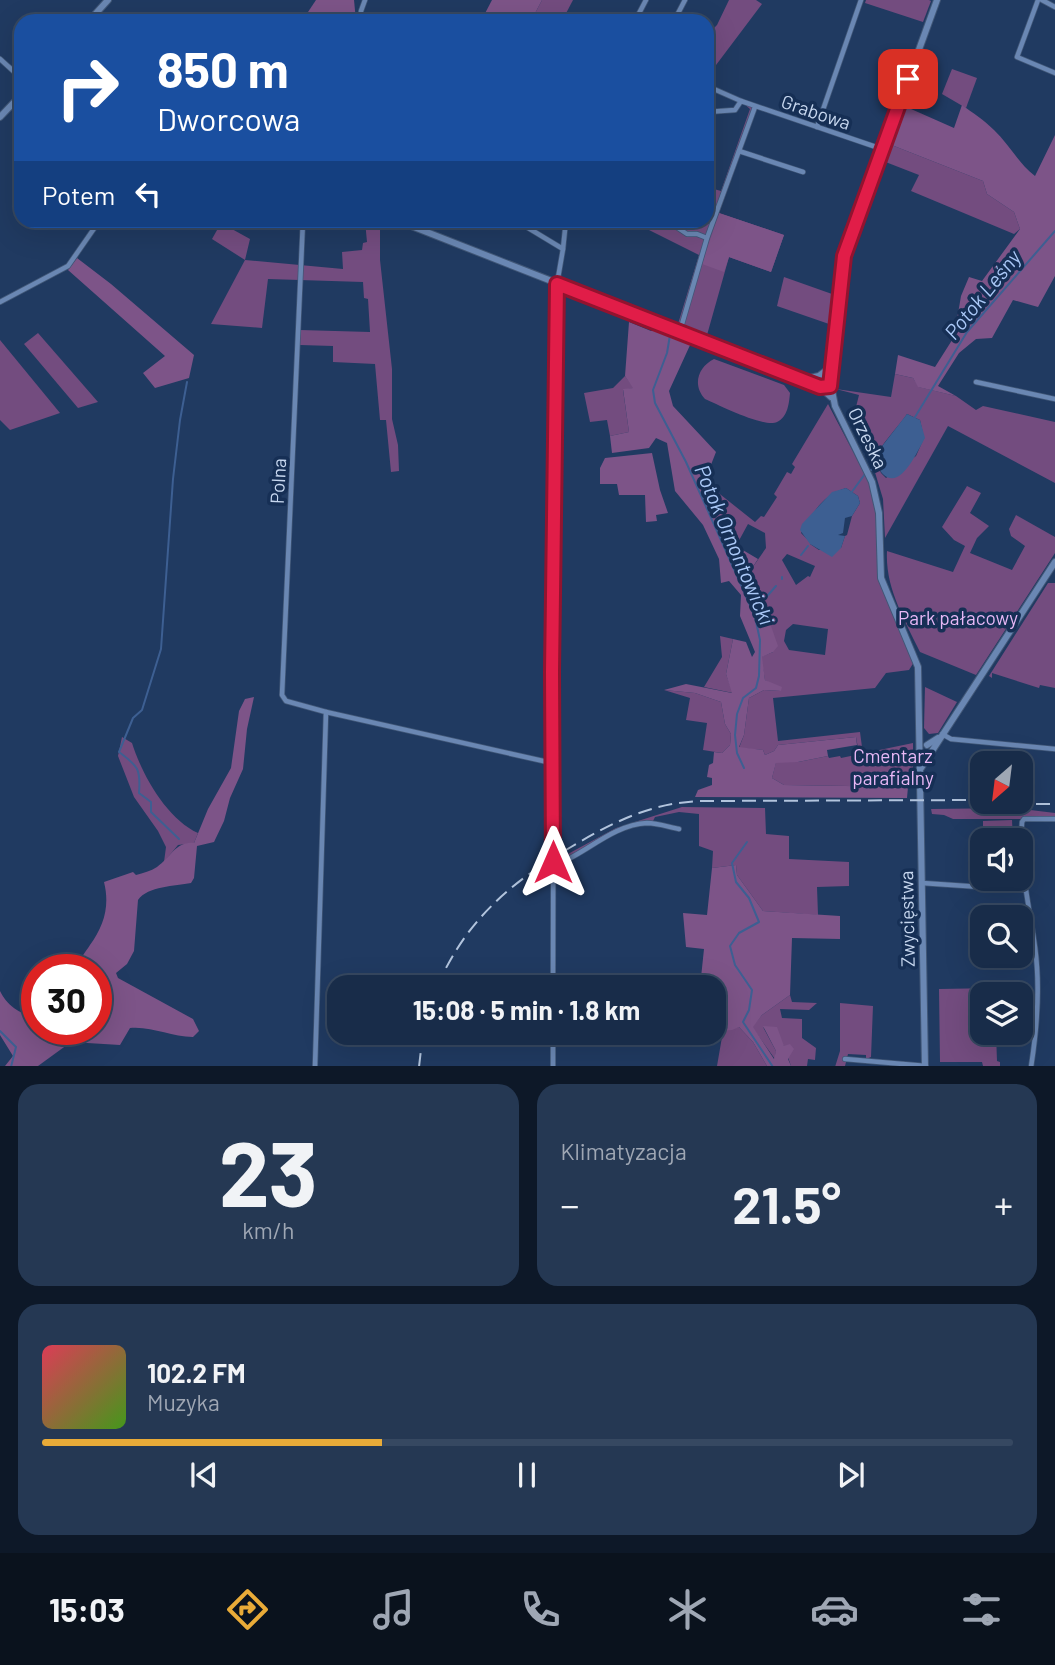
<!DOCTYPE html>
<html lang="pl">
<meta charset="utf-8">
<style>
:root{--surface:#182c49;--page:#253853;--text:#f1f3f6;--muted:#9fa7b4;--line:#364861;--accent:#e9ab38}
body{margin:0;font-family:Barlow,sans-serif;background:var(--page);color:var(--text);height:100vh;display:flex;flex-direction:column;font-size:26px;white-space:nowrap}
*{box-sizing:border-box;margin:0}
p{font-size:23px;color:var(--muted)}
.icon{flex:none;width:38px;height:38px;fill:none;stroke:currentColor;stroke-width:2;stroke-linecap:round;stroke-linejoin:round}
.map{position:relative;height:1066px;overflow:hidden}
.sheet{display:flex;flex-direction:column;gap:18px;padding:18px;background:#0d1828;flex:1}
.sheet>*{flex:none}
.top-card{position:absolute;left:14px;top:14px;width:700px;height:214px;border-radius:21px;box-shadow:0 7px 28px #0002,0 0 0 2px var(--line);background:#1a4fa0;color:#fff;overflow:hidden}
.needle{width:46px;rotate:208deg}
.tools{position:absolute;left:970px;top:751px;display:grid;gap:14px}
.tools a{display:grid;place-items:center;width:63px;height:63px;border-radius:14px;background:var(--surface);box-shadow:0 7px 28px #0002,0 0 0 2px var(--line);font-size:35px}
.speed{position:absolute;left:21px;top:954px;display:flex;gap:14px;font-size:35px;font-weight:700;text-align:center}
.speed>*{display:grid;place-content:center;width:91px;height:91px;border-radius:50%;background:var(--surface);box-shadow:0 7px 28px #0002,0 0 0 2px var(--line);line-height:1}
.speed .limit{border:10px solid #d22;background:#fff;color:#111}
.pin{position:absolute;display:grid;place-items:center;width:60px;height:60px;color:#fff;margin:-30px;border-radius:14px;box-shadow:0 4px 10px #0006}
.me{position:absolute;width:77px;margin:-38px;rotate:0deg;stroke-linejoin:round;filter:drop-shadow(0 0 5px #0008)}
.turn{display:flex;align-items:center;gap:24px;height:147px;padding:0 28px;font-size:32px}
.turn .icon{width:91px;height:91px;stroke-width:2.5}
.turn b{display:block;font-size:49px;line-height:60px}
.then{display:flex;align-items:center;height:66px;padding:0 28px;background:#0003;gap:14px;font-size:26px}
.big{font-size:52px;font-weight:700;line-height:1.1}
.sheet .tile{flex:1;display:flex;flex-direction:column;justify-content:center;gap:10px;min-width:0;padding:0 24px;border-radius:21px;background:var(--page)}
.sheet .dial{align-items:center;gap:0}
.dial b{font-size:91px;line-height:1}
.song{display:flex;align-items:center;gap:21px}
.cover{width:84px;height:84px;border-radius:10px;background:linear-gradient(135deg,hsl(350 70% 55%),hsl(100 70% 35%))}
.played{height:7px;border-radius:4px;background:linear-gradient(90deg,var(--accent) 35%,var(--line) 35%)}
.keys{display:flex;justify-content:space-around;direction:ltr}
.heat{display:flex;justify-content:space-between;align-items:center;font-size:38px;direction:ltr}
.sheet .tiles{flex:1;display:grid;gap:18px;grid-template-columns:1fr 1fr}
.tile:last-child{grid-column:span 2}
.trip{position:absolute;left:327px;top:975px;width:399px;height:70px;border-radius:21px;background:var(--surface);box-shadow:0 7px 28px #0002,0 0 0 2px var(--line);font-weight:700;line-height:70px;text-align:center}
.tab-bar{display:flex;height:112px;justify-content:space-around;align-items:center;background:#0a121d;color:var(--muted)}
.tab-bar .icon{width:49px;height:49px}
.tab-bar .current{color:var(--accent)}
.tab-bar b{font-size:32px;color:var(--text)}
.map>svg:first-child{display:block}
.green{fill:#734c7f;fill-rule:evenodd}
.forest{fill:#7d5488}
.water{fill:#3d5f92}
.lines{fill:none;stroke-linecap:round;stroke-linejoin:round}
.stream{stroke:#3d5f92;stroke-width:2}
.street-casing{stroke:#415777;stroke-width:6}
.secondary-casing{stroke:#415777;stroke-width:8}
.street{stroke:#6a87b3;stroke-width:4.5}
.secondary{stroke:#6a87b3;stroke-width:6}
.rail{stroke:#b2c4dd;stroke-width:2;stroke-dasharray:14 7;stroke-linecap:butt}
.route-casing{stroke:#92132f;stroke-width:18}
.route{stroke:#e11d48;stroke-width:12}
.labels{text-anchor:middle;stroke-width:7;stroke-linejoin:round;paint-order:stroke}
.street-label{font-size:19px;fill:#c7d7ef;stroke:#162f55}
.park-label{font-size:19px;fill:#e8b8f6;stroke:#162f55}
.water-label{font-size:21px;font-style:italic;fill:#aac8f7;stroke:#162f55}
</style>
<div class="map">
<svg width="1055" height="1067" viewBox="0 0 1055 1067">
<rect width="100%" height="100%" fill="#203a61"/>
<!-- green -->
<g class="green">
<path d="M542 0H573L562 21H531Z"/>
<path d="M729 0H756L762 4 707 77V35L717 25Z"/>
<path d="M866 0H929L931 1 923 22 865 3Z"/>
<path d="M952 69 977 78 966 108 942 94Z"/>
<path d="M742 102 755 107 756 111 719 213 784 235 771 272 729 257 707 335 678 324 699 255 641 226 639 221 707 220V187L721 191 750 109Z"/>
<path d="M889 144 983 181 987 194 1014 212 1020 229 1014 234 911 191 919 175 883 161Z"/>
<path d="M365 221H380V260L392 369V419L398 445 399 471 391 472 386 420H380L375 364 333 362V346L300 345V330L370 332 368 299 364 298 363 282 268 279 262 328 211 324 245 260 212 239 221 223 250 239 245 260 343 269 342 252 362 250 363 243 367 242Z"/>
<path d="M784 277 832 294 829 324 777 306Z"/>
<path d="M38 333 98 402 78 408 24 344Z"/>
<path d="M0 340 60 413 10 430 0 420Z"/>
<path d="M714 359 784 385 790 393C789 403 788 417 777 422 764 428 719 405 705 399 692 385 698 367 714 359Z"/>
<path d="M895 374 913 378 919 387 956 396 976 410 983 406 1055 422V483L948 426 885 538 883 499 874 469 852 423 859 395 836 389 891 397ZM907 414 920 420 924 438 916 456 886 478 881 473 875 459C881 443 897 429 907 414Z"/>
<path d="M625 376 634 388 623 390 629 432 610 436 607 420 590 422 584 393 613 388Z"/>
<path d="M828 404 870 484 877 514 878 579 914 662 909 670 886 673 875 688 773 698 778 741 860 732 862 747 858 748 856 737 778 745 774 751 765 755 763 750 739 748 744 735 749 698 764 690 781 691 765 680 761 657 773 652 751 605 752 578 750 571 766 548 765 533 748 524 736 546 716 491 755 522 761 516 764 517 777 497 774 494 787 472 791 474 795 467 792 464ZM846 488 858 496 860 503 852 516 847 535 845 536 841 548 819 550 810 544V542L801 533C813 513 822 495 846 488ZM787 554 815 566 810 577 808 576 796 585 782 560ZM793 624 828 629 825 655 789 650 784 641 786 630Z"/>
<path d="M967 486 981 493 970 513 989 526 977 538 970 553 1012 570 1025 546 1011 536 1009 529 1016 515 1055 537V553L976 675 920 652C905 620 885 588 887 551L953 572 965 546 954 540 942 527Z"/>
<path d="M1048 583H1055V688L1040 685 1039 688 992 673V678L989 676Z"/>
<path d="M720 636 733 639 726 674 733 693 704 687 722 657Z"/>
<path d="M925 687 957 702 938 733 929 734 924 728Z"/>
<path d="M664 690 695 693 721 702 725 724 731 734 730 745 722 753 703 750 707 723 686 720 690 698Z"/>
<path d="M122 737 132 743C142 775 167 819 198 833L194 843 178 845 164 862 166 847 158 831 134 797 118 756Z"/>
<path d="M913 743V787L784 785 772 778 776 762H798L828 756 829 758 840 756 841 758Z"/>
<path d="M682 807 765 808 766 834 789 836V859L849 862V886L817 887 818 915 763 911 737 875 736 865 712 868 713 851 699 846V814L679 812 655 817 653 821 617 832 553 866V862L616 828Z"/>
<path d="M1014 808 1055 813V819H953L944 815 932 814 931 809Z"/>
<path d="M1012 820 1013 840H983V821Z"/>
<path d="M995 988 996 994H982V1032L996 1033 997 1061 1000 1062V1066H983L982 1062H940L939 989Z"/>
<path d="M790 995 792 1002 817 1003 809 1010 780 1009 782 1018 802 1019V1038L816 1048 815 1060 808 1059 807 1066H791L784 1046 763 1027 776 1051 775 1059 752 1027 762 1015Z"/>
<path d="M840 1003 873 1006 871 1057 866 1059V1055L848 1054 845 1066 835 1067 840 1051Z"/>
<path d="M739 1027 753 1042 767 1066H717L722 1037 677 1033 714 1032V1029Z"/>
</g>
<!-- forest -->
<g class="forest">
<path d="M316 0H354L356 21H302Z"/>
<path d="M492 0H542L531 21 517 13 513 21H481Z"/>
<path d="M902 105 954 128 962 105C973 113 984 120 994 130 1009 144 1018 163 1035 176L1055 135V276L1038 307 1013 300 992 338 976 339 959 353 938 386 956 396 918 387 913 378 895 374 898 355 935 367 954 337 961 296 969 277 982 281 1020 229 1014 212 987 194 983 181 889 144Z"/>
<path d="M719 213 784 235 771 272 729 257 724 272 702 264Z"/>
<path d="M77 258 111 284 194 355 189 378 155 388 143 373 165 356 68 270Z"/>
<path d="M629 322 651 331 659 330 691 343 669 391 673 406 716 452 705 480 716 491 736 546 758 559 750 571 752 578 751 604 764 606 778 646 773 652 762 657 765 680 782 687 781 691 764 690 749 698 744 735 739 747 763 750 765 755 774 751 778 745 856 737 857 745 827 750 828 756 798 762 776 763 772 778 784 785 908 787 907 798 695 797 698 790 712 785V778L707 777 709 765 713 763 714 752 722 753 730 745 731 734 725 724 721 702 695 693 664 690 686 684 732 693 726 674 733 639 746 642 752 657 755 652 740 616 741 595 729 581 721 583 719 559 703 525 675 491 667 443 656 438 649 448 612 453 610 436 629 432 623 389 633 388 625 376Z"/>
<path d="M652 453 660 490 668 513 656 515 657 521 646 522 645 495H619L617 484H600V468L605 458Z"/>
<path d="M254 697 247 729 243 769 230 798 224 821 214 842 197 846 194 878 191 883C175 886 148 886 138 900L134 951 127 964 116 973 118 978 193 1019 199 1031 193 1037C171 1037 152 1026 130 1028L120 1045 71 1042 38 1066H5L13 1056 0 1035V991C7 1005 20 1016 37 1015V1029H96V970L78 969C78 960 85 953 90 945 104 926 110 906 104 882L133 872 136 875C143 873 151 871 157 867 171 857 176 841 194 843L208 809 231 768 239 711 245 699Z"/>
<path d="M736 865 737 875 763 911 840 916V939L792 938 790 995 762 1015 753 1027 774 1059 776 1051 763 1026 777 1027 784 1046 790 1044 794 1049 788 1059 791 1066H767L753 1042 739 1027 732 1030 715 1031 714 1017H718L714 1014V987H700L704 949 686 947 683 913 707 915 712 868Z"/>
</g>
<!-- water -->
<g class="water">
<path d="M907 414 920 420 925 438C918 450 901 490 884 475 878 470 876 461 876 454Z"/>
<path d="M846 488 858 496 860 503 852 516 845 518 843 533 838 535 845 536 841 548 832 557 810 544 800 530 802 524 832 492Z"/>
</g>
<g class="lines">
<!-- stream -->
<g class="stream">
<path d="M670 335 667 353 653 390 655 403 686 462 742 587 755 617 760 640 759 676 756 688 743 698 737 714 735 735 737 753 744 768"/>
<path d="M915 417 967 332 1055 231"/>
<path d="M871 470 878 467"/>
<path d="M851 493 865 474"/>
<path d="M801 555 808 546"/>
<path d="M782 579V577"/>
<path d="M755 616 761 603 776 586"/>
<path d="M179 839 151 812V802L139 793C141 769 138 766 119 752L133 718 142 710 161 649 173 479 180 420 187 382"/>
<path d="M747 842 732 863 736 882 749 898 759 922 739 933 730 946 735 965 752 990 749 1010 743 1022 773 1067"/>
<path d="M0 1031 16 1047 11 1067"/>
</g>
<!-- street casing -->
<g class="street-casing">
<g id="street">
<path d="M1038 0 1017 57 1055 73"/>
<path d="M1042 0 1055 7"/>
<path d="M361 21V11L365 0"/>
<path d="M635 21 646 0"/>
<path d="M674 21 685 0"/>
<path d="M0 59 21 78"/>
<path d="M707 86 741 101"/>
<path d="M707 112 735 110 741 101 882 149"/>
<path d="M817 127 861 0"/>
<path d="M739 151 803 172"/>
<path d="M303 220 282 695 286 701 326 712 315 1067"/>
<path d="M515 220 563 249 557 284 554 463 553 987"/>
<path d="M666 220 687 234H697L707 238"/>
<path d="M563 249 566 220"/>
<path d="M0 302 68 266 100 220"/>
<path d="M680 331 707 238 755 107"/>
<path d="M976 382 1055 399"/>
<path d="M326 712 552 763"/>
<path d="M942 734 951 739 1055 749"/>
<path d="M553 866C585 855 611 825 647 823 657 823 669 827 679 829"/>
<path d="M922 883 1025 890"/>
<path d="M845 1059 926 1066"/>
<path d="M553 1067V1032"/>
<path d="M1031 1067C1037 1029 1040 984 1035 947 1029 904 1019 865 1022 822L1024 819H1055"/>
</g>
</g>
<!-- secondary casing -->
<g class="secondary-casing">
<g id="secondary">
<path d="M89 21 108 0"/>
<path d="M0 117 21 95"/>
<path d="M396 220 799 378 820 387 831 397"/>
<path d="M805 379 819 376 831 367"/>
<path d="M927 745 938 738"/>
<path d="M921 768 1055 562"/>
<path d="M925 1067 918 667 881 578 879 513 872 482 835 406 830 380 844 256 937 0"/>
</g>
</g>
<!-- street -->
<use href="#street" class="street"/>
<!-- secondary -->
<use href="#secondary" class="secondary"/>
<!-- rail -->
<g class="rail">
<path d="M973 804H1055"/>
<path d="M437 987C466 920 510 883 571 847 613 822 651 803 700 801L982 800"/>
<path d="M419 1067 423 1032"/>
</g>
</g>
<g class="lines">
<!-- route casing -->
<g class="route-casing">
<path id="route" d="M553 862 552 672 557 284 820 387 830 386 844 256 908 79"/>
</g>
<!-- route -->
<use href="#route" class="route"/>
</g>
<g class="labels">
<!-- street labels -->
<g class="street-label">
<text transform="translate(816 112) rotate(19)" y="7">Grabowa</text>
<text transform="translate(868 438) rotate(64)" y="7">Orzeska</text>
<text transform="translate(278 481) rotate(-87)" y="7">Polna</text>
<text transform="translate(907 919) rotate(-91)" y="7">Zwycięstwa</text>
</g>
<!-- park labels -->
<g class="park-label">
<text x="958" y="625">Park pałacowy</text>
<text x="893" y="763">Cmentarz<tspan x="893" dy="22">parafialny</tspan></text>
</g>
<!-- water labels -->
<g class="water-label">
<text transform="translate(983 295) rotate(-51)" y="7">Potok Leśny</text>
<text transform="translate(734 545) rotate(67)" y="7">Potok Ornontowicki</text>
</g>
</g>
</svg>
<div class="tools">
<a><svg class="needle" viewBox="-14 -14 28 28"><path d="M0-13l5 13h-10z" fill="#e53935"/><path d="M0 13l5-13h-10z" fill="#9fa7b4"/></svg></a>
<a><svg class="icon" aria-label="sound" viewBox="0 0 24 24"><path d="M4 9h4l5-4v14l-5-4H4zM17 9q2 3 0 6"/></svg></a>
<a><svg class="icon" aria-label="search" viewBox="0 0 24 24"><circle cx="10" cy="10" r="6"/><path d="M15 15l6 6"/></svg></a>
<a><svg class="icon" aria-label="layers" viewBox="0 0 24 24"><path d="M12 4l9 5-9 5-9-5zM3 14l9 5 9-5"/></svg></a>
</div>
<div class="speed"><div class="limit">30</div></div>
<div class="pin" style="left:908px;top:79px;background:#d93025"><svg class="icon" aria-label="arrive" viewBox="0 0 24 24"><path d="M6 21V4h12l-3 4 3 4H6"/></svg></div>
<svg class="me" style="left:553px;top:862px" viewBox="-20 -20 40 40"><path d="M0-17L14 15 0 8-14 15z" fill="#e11d48" stroke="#fff" stroke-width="4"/></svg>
<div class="trip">15:08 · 5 min · 1.8 km</div>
<div class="top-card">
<div class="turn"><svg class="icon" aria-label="right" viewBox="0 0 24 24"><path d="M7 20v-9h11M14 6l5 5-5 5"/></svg><div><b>850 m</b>Dworcowa</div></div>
<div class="then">Potem<svg class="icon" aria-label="left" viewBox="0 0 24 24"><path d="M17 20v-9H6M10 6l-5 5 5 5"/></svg></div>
</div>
</div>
<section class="sheet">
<div class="tiles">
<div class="tile dial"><b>23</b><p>km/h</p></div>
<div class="tile"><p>Klimatyzacja</p>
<div class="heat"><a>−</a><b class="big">21.5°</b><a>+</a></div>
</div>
<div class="tile">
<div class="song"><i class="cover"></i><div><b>102.2 FM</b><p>Muzyka</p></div></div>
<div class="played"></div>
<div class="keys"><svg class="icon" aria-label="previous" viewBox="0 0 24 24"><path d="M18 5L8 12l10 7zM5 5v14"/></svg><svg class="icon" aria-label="pause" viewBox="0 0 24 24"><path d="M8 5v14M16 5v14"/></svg><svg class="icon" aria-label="next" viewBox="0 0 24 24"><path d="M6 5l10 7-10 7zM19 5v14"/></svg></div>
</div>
</div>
</section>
<nav class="tab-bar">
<b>15:03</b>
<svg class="icon current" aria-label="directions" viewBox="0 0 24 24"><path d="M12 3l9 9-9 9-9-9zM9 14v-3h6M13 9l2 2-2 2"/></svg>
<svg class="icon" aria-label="music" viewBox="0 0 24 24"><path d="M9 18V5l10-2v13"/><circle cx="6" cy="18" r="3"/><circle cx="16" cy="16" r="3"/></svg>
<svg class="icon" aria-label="phone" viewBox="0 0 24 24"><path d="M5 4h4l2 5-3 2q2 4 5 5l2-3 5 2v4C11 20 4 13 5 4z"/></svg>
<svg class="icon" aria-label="climate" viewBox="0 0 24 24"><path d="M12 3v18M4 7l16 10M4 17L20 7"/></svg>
<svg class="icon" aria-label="car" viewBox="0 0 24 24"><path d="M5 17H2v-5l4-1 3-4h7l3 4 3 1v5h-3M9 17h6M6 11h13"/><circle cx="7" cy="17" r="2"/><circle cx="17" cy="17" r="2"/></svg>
<svg class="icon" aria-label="filters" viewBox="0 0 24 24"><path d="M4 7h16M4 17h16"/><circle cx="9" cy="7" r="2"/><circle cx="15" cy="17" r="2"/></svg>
</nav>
